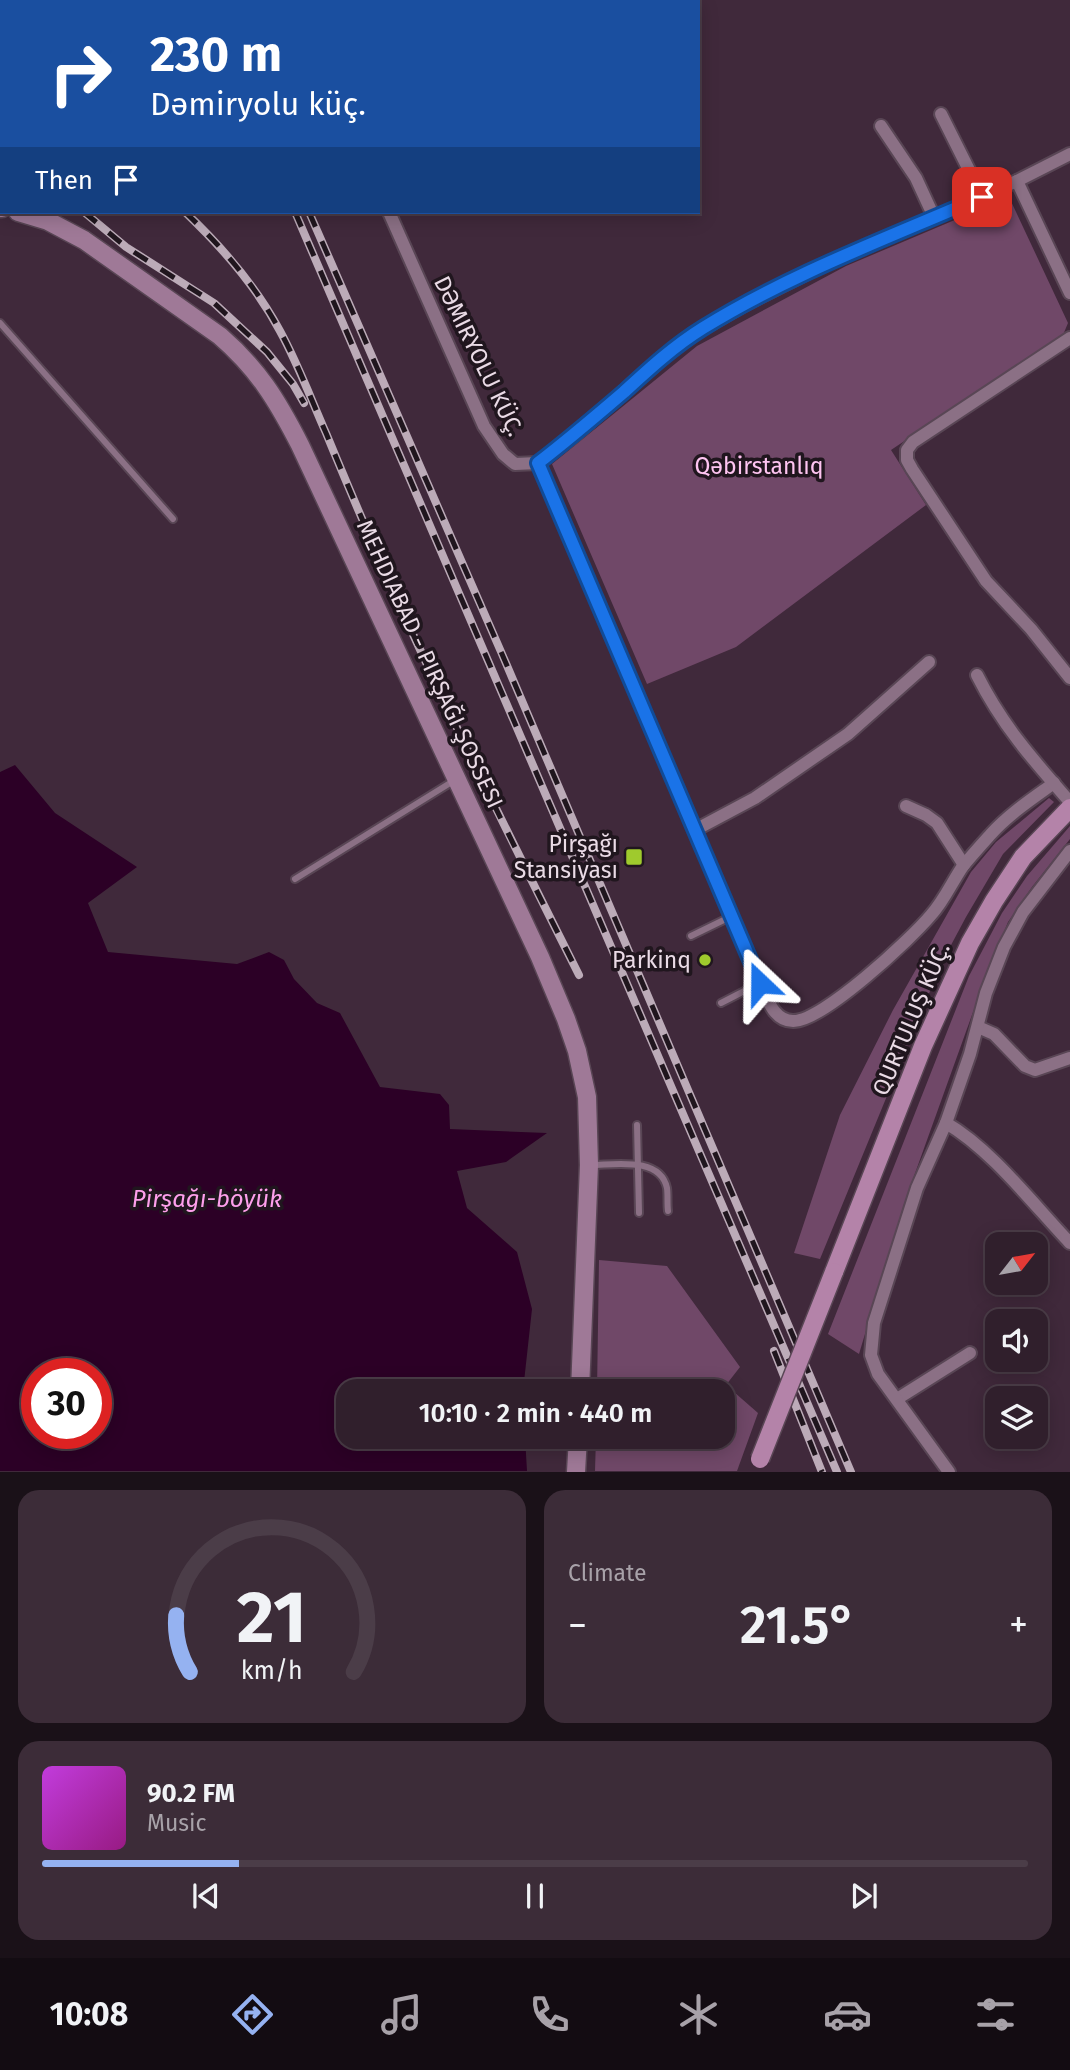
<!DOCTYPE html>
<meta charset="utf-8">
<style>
:root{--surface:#301f2c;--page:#3c2c38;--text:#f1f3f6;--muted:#a8a2a9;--line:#4b3d48;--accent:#95b2f1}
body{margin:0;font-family:"Fira Sans",sans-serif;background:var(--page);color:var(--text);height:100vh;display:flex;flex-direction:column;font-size:26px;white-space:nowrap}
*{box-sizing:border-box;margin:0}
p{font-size:23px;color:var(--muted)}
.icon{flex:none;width:38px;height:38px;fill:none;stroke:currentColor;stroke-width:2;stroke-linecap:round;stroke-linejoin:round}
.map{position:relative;height:1472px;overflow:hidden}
.details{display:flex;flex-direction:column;gap:18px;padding:18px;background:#1a1118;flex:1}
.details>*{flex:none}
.guide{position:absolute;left:0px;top:0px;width:700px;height:214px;box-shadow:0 4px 18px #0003,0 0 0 2px var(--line);background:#1a4fa0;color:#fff;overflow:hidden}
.needle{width:46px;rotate:59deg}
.buttons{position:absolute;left:985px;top:1232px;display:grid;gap:14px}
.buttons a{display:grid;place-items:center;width:63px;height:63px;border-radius:14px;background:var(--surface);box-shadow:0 4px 18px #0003,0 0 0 2px var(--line);font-size:35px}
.speed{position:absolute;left:21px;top:1358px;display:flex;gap:14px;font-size:35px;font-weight:700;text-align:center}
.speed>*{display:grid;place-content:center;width:91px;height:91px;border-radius:50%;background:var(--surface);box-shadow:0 4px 18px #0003,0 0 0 2px var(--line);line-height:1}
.speed .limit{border:10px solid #d22;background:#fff;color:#111}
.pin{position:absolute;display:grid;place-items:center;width:60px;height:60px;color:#fff;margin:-30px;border-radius:14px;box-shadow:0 4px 10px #0006}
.me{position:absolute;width:77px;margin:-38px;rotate:337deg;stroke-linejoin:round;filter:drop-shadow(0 0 5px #0008)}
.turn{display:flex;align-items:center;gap:24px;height:147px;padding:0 35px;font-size:32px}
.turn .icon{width:91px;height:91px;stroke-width:2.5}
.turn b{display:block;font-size:49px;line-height:60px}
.then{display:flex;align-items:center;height:66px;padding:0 35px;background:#0003;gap:14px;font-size:26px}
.big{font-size:52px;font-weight:600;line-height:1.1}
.details .card{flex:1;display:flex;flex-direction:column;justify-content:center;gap:10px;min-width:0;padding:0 24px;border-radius:21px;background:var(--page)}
.details .dial{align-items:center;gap:0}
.dial svg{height:182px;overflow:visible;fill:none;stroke:var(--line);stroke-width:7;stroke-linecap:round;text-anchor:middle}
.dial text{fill:var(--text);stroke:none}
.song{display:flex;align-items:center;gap:21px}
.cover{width:84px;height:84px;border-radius:10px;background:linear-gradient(135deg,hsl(290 70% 55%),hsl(310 70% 35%))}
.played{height:7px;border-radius:4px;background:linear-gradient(90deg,var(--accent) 20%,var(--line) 20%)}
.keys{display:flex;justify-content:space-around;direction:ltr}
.heat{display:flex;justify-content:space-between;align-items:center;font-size:38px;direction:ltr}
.details .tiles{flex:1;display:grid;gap:18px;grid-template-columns:1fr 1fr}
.card:last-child{grid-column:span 2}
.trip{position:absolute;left:336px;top:1379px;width:399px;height:70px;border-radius:21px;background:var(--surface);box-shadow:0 4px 18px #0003,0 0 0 2px var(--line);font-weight:600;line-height:70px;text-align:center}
.dock{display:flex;height:112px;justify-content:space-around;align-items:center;background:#130c12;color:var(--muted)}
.dock .icon{width:49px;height:49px}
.dock .current{color:var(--accent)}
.dock b{font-size:32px;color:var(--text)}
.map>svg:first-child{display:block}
.green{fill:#704868}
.water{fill:#2c0026;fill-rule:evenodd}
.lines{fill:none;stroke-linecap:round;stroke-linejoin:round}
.lane-casing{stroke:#594655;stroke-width:10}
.street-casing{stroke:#594655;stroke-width:16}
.secondary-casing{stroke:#594655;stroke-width:21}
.primary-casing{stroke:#594655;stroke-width:21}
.lane{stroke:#8b7085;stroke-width:6}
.street{stroke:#8b7085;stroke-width:12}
.secondary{stroke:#9f7997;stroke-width:18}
.primary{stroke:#b483a9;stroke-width:18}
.rail-casing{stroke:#bcabb8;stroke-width:8}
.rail{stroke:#20161e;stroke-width:5;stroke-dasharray:16;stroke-linecap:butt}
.primary-bridge-casing{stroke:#594655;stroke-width:21;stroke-linecap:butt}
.primary-bridge{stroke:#b483a9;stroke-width:18}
.route-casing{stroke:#114b97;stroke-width:18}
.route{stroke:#1a73e8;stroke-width:12}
.poi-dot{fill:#9fca2d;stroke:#20161e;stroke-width:2.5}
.labels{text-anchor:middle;stroke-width:7;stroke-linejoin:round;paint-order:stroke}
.street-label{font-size:23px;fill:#eadbe6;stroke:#20161e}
.park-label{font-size:23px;fill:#fec4f1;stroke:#20161e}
.poi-label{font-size:23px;fill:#eadbe6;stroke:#20161e;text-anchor:end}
.water-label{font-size:24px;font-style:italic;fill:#fd9feb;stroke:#20161e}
</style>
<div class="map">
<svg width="1070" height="1472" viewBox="0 0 1070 1472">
<rect width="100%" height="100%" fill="#40293b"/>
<!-- green -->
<g class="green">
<path d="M1009 197 1068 323 1063 335 891 450 926 505 736 647 647 684 552 464 697 346 846 266Z"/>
<path d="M1049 798 1054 802 1003 854 966 917 942 962 820 1259 794 1253 840 1115 893 1010 971 872 996 842Z"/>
<path d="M1070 826V839L1032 887 1008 922 986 976 904 1204 859 1354 828 1334 969 976 1002 913 1027 876Z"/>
<path d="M599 1260 667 1266 740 1367 726 1385 758 1413 737 1471H595L596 1437H723V1391H597Z"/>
</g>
<!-- water -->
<path class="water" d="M15 765 55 813 137 867 88 903 108 952 237 964 269 952 284 960 294 979 317 1003 340 1013 380 1087 440 1094 449 1105 450 1129 547 1133 506 1162 457 1171 467 1208 517 1252 532 1309 523 1391H348V1437H525L527 1471H0V772ZM37 1374H96V1433H37Z"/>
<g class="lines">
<!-- lane casing -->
<g class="lane-casing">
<g id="lane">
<path d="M0 95 2 93"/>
<path d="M0 136 2 139"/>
<path d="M0 323 173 519"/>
<path d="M295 879 455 780"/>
<path d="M691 936 732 916"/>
<path d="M721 1003 760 983"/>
<path d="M637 1125 639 1213"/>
<path d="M591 1165C614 1165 660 1156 667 1188 668 1195 667 1204 668 1211"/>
</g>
</g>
<!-- street casing -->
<g class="street-casing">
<g id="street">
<path d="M300 0V2"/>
<path d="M411 0 412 2"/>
<path d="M609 0 610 2"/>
<path d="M941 114 982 196"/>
<path d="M881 126 916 178 934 217"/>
<path d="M1017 181 1070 293"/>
<path d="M389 212 484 426 503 454 515 464 538 463 574 436 673 349 702 329 742 306 815 269 1017 181 1070 154"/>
<path d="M1070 338 913 442 907 450V460L912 469 986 581 1031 629 1070 678"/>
<path d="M538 463 760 983C767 997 773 1021 793 1021 822 1022 911 939 931 915 944 901 952 882 963 866 972 855 982 844 991 834 1009 814 1032 799 1054 783"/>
<path d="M977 675C1002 725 1033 760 1070 802"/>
<path d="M906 806 926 815 937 823 964 865"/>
<path d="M695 830 755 798 848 734 929 662"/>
<path d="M978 1027 994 1034 1025 1066 1035 1070 1070 1058"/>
<path d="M946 1123C991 1149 1033 1204 1070 1243"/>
<path d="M897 1399 970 1353"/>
<path d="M949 1472 878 1374 871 1355 874 1323 917 1188 946 1123 970 1054 986 993 1004 947 1023 912 1070 851"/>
</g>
</g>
<!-- secondary casing -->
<g class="secondary-casing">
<g id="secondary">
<path d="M0 208H2"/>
<path d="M18 212 48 221 84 240 220 336C258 369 277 400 300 445L540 957 566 1019 577 1051 587 1097 589 1165 580 1391"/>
<path d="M576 1472 578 1437"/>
</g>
</g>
<!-- primary casing -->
<g class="primary-casing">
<path id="primary" d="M834 1272 923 1046 970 943 994 901 1023 857 1070 808"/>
</g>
<!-- lane -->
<use href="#lane" class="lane"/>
<!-- street -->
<use href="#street" class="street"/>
<!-- secondary -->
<use href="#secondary" class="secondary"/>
<!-- primary -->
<use href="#primary" class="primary"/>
<!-- rail casing -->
<g class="rail-casing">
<g id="rail">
<path d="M203 0 204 2"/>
<path d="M217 0 218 2"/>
<path d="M0 13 2 16"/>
<path d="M0 121 2 123"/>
<path d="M84 212 126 247 214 303 267 352 293 384 304 403"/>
<path d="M185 212C222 247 256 286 280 331 298 364 311 399 326 433 350 491 375 550 401 608 457 732 518 854 579 975"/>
<path d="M295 212 837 1472"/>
<path d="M309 212 502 654 851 1472"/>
<path d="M774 1351 822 1472"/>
</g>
</g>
<!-- rail -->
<use href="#rail" class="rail"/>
<!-- primary-bridge casing -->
<g class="primary-bridge-casing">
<path id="primary-bridge" d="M760 1459 834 1272"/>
</g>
<!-- primary-bridge -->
<use href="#primary-bridge" class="primary-bridge"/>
</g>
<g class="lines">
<!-- route casing -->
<g class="route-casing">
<path id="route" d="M760 983 538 463C568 440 596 416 624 392 649 369 674 346 703 328 790 274 888 238 982 197"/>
</g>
<!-- route -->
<use href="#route" class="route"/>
</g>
<!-- markers -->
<g class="poi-dot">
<rect x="625" y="848" width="18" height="18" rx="3.5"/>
<circle cx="705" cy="960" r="7"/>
</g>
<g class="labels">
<!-- street labels -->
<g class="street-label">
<text transform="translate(479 356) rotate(64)" y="8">DƏMIRYOLU KÜÇ.</text>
<text transform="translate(430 664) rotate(65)" y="8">MEHDIABAD - PIRŞAĞI ŞOSSESI</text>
<text transform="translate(911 1019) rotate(-67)" y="8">QURTULUŞ KÜÇ.</text>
</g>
<!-- park labels -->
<g class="park-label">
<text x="759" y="474">Qəbirstanlıq</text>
</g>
<!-- poi labels -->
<g class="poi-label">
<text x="618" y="852">Pirşağı<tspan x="618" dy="26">Stansiyası</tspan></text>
<text x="691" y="968">Parkinq</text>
</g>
<!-- water labels -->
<g class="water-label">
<text x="207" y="1207">Pirşağı-böyük</text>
</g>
</g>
</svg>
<div class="buttons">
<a><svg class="needle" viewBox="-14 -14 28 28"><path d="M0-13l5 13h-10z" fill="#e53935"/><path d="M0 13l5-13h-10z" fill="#a8a2a9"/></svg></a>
<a><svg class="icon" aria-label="sound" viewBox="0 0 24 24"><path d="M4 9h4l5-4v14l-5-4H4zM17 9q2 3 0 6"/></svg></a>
<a><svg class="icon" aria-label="layers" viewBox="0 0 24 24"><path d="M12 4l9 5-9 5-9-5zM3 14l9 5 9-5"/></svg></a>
</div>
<div class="speed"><div class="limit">30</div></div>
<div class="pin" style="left:982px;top:197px;background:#d93025"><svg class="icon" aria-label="arrive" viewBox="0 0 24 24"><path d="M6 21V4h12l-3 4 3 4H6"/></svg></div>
<svg class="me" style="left:760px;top:983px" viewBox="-20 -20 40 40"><path d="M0-17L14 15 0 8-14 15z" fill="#1a73e8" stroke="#fff" stroke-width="4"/></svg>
<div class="trip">10:10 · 2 min · 440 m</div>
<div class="guide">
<div class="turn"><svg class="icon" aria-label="right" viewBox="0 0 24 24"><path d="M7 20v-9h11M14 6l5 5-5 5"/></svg><div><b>230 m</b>Dəmiryolu küç.</div></div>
<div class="then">Then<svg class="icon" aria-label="arrive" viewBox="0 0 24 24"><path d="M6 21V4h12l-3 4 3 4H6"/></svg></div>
</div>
</div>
<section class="details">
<div class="tiles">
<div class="card dial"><svg viewBox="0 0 100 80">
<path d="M14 69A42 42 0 1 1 86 69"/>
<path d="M14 69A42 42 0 0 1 8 44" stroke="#95b2f1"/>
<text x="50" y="56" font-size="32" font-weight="700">21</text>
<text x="50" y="72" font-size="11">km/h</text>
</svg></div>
<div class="card"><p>Climate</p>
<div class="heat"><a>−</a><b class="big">21.5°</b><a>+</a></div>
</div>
<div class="card">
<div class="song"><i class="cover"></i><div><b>90.2 FM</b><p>Music</p></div></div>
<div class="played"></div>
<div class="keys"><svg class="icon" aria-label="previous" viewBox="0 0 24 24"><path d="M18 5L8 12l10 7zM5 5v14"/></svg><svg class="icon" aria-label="pause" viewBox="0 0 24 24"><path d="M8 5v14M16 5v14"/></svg><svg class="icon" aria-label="next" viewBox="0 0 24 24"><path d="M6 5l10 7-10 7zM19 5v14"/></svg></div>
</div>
</div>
</section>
<nav class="dock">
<b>10:08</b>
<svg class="icon current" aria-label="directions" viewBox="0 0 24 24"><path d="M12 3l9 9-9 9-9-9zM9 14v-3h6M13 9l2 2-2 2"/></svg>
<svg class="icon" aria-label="music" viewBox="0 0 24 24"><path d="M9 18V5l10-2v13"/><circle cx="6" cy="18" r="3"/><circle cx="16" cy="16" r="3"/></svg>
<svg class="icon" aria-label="phone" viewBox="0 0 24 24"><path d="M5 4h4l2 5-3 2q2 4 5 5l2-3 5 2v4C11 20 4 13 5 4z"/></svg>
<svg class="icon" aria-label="climate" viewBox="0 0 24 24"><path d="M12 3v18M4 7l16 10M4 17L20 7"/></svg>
<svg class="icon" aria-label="car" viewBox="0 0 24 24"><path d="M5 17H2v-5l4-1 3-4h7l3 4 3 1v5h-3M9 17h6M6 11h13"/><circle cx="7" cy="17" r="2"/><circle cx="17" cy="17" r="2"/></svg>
<svg class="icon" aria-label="filters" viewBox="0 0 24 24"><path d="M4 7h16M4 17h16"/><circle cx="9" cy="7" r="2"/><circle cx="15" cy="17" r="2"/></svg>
</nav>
